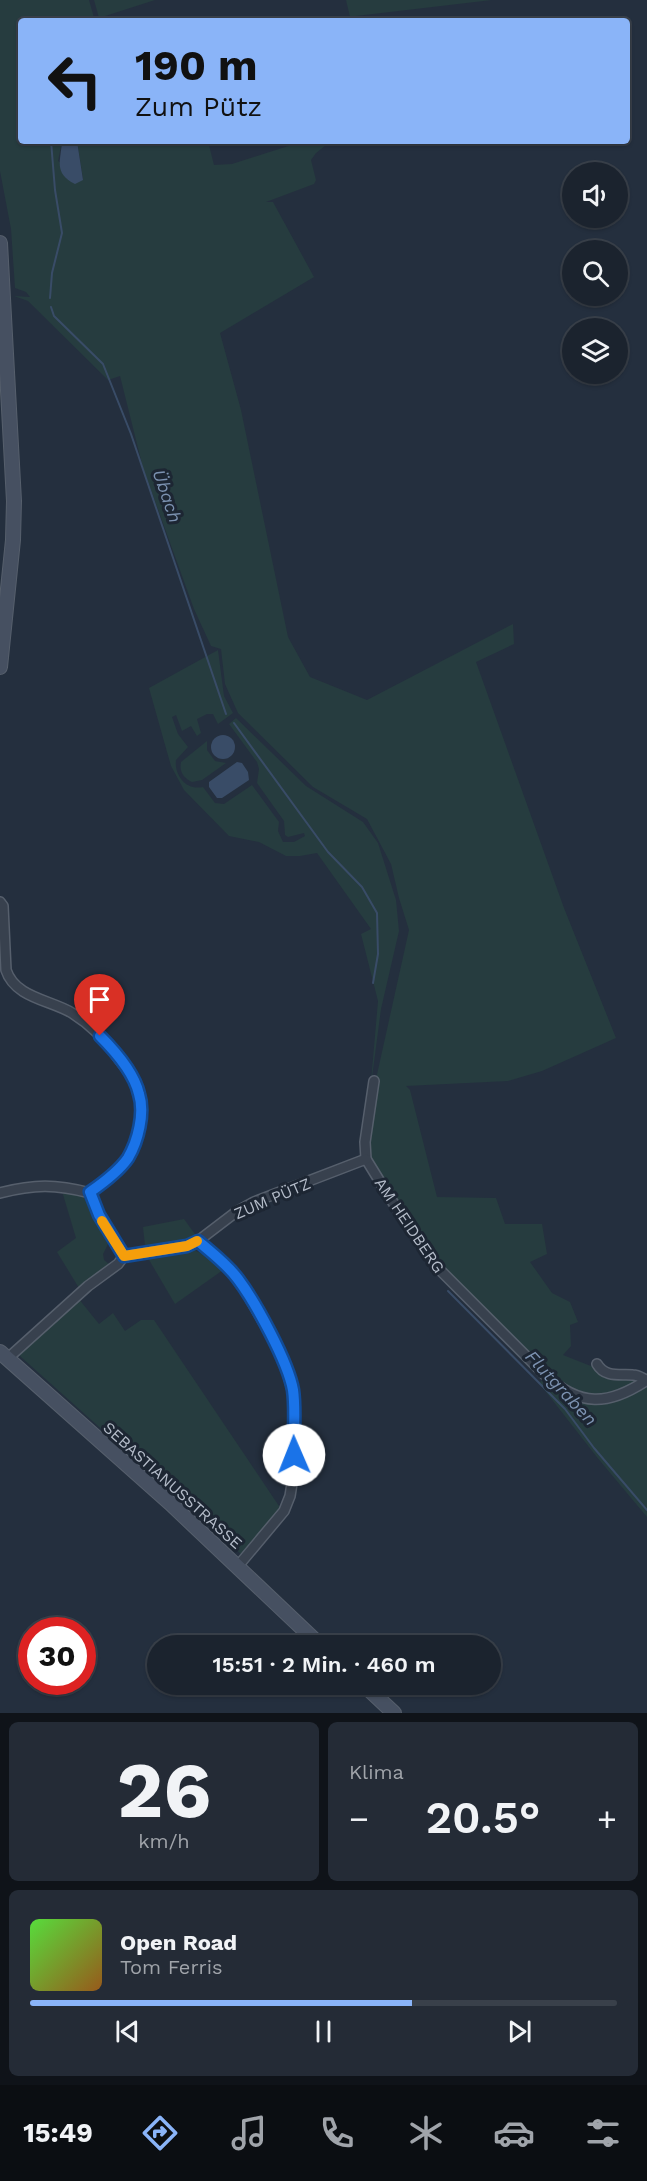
<!DOCTYPE html>
<html lang="de">
<meta charset="utf-8">
<style>
:root{--surface:#1b232e;--page:#242b36;--text:#f1f3f6;--muted:#a0a4aa;--line:#39404a;--accent:#8ab4f8}
body{margin:0;font-family:"Work Sans",sans-serif;background:var(--page);color:var(--text);height:100vh;display:flex;flex-direction:column;font-size:22px;white-space:nowrap}
*{box-sizing:border-box;margin:0}
p{font-size:20px;color:var(--muted)}
.icon{flex:none;width:33px;height:33px;fill:none;stroke:currentColor;stroke-width:2;stroke-linecap:round;stroke-linejoin:round}
.map{position:relative;height:1713px;overflow:hidden}
.drawer{display:flex;flex-direction:column;gap:9px;padding:9px;background:#0f1319;flex:1}
.drawer>*{flex:none}
.banner{position:absolute;left:18px;top:18px;width:612px;height:126px;border-radius:6px;box-shadow:0 2px 4px #0004,0 0 0 2px var(--line);background:#8ab4f8;color:#111;overflow:hidden}
.fabs{position:absolute;left:562px;top:162px;display:grid;gap:12px}
.fabs a{display:grid;place-items:center;width:66px;height:66px;border-radius:50%;background:var(--surface);box-shadow:0 2px 4px #0004,0 0 0 2px var(--line);font-size:30px}
.speed{position:absolute;left:18px;top:1617px;display:flex;gap:12px;font-size:30px;font-weight:700;text-align:center}
.speed>*{display:grid;place-content:center;width:78px;height:78px;border-radius:50%;background:var(--surface);box-shadow:0 2px 4px #0004,0 0 0 2px var(--line);line-height:1}
.speed .limit{border:9px solid #d22;background:#fff;color:#111}
.pin{position:absolute;display:grid;place-items:center;width:51px;height:51px;color:#fff;margin:-62px -26px;border-radius:50% 50% 50% 0;rotate:-45deg;box-shadow:0 0 6px #0007}
.pin .icon{rotate:45deg}
.me{position:absolute;width:66px;margin:-33px;rotate:359deg;stroke-linejoin:round;filter:drop-shadow(0 0 4px #0008)}
.turn{display:flex;align-items:center;gap:21px;height:126px;padding:0 18px;font-size:27px}
.turn .icon{width:78px;height:78px;stroke-width:2.5}
.turn b{display:block;font-size:42px;line-height:51px}
.big{font-size:45px;font-weight:600;line-height:1.1}
.drawer .card{flex:1;display:flex;flex-direction:column;justify-content:center;gap:9px;min-width:0;padding:0 21px;border-radius:9px;background:var(--page)}
.drawer .dial{align-items:center;gap:0}
.dial b{font-size:78px;line-height:1}
.song{display:flex;align-items:center;gap:18px}
.cover{width:72px;height:72px;border-radius:9px;background:linear-gradient(135deg,hsl(110 70% 55%),hsl(30 70% 35%))}
.played{height:6px;border-radius:3px;background:linear-gradient(90deg,var(--accent) 65%,var(--line) 65%)}
.keys{display:flex;justify-content:space-around;direction:ltr}
.heat{display:flex;justify-content:space-between;align-items:center;font-size:33px;direction:ltr}
.drawer .tiles{flex:1;display:grid;gap:9px;grid-template-columns:1fr 1fr}
.card:last-child{grid-column:span 2}
.trip{position:absolute;left:147px;top:1635px;width:354px;height:60px;border-radius:30px;background:var(--surface);box-shadow:0 2px 4px #0004,0 0 0 2px var(--line);font-weight:600;line-height:60px;text-align:center}
.tabs{display:flex;height:96px;justify-content:space-around;align-items:center;background:#0b0e12;color:var(--muted)}
.tabs .icon{width:42px;height:42px}
.tabs .on{color:var(--accent)}
.tabs b{font-size:27px;color:var(--text)}
.map>svg:first-child{display:block}
.green{fill:#263c3f}
.water{fill:#394c67}
.lines{fill:none;stroke-linecap:round;stroke-linejoin:round}
.stream{stroke:#394c67;stroke-width:2}
.street-casing{stroke:#565f6c;stroke-width:12}
.secondary-casing{stroke:#565f6c;stroke-width:16}
.street{stroke:#38414e;stroke-width:9}
.secondary{stroke:#465061;stroke-width:14}
.route-casing{stroke:#114b97;stroke-width:15}
.route{stroke:#1a73e8;stroke-width:10}
.slow{stroke:#f59e0b;stroke-width:10}
.labels{text-anchor:middle;stroke-width:6;stroke-linejoin:round;paint-order:stroke}
.street-label{font-size:16px;fill:#b4bcc9;stroke:#1d2633}
.water-label{font-size:18px;font-style:italic;fill:#7c92b1;stroke:#1d2633}
</style>
<div class="map">
<svg width="647" height="1713" viewBox="0 0 647 1713">
<rect width="100%" height="100%" fill="#242f3e"/>
<!-- green -->
<g class="green">
<path d="M0 0H89L95 21H21V141H62L58 161 83 179 77 141H208L214 165 232 164 304 141H331L316 153 311 160 316 180 314 184 266 202H273L314 277 220 333 241 410 288 637 310 677 367 700 513 624 514 644 476 662 564 908 616 1038 542 1071 508 1081 406 1086 410 1090 437 1197 496 1198 505 1224H542L547 1254 530 1262 552 1293 570 1302 578 1322 570 1325 571 1346 563 1355 616 1376 647 1373V1517L596 1456 539 1383 547 1376 431 1262 370 1156 368 1141 374 1085 380 1082 376 1079 409 930 399 898 391 864 367 819 313 787 238 713 225 684 221 649 211 646 194 609 143 468 120 376 108 380 28 301 14 296 30 297 26 292 15 288 11 229 0 171Z"/>
<path d="M94 0H155L99 18Z"/>
<path d="M346 0H492L356 16 364 17V21H351Z"/>
<path d="M218 650 224 696 233 713 218 724 213 714H207L197 719 201 733 197 736 191 726 182 731 176 715 172 717 178 734 188 747 176 760C174 775 186 791 203 787L215 803 224 804 252 785 279 822 278 831 283 842H294L305 836 304 833 288 837 285 835 284 821 257 783 259 769 257 762 229 724 236 718 306 786 363 822 378 843 396 900 399 931 381 1009 370 1093 378 1001 361 934 371 929 317 853 300 856H286L259 842 229 836 184 790 171 766 149 688Z"/>
<path d="M207 741V750L215 761 226 763 202 780 192 782C184 778 179 772 181 762Z"/>
<path d="M62 1191 82 1196 86 1199 109 1242 103 1254 104 1260 109 1264 79 1288 57 1252 76 1238Z"/>
<path d="M184 1219 197 1237 186 1242 145 1246 143 1227Z"/>
<path d="M183 1248C199 1250 213 1258 223 1270L175 1304 145 1253Z"/>
<path d="M78 1298 99 1324 113 1313 125 1331 141 1320H154L281 1509 241 1554 21 1357 18 1353Z"/>
</g>
<!-- water -->
<g class="water">
<path d="M62 141H77L83 180 75 184C53 173 61 160 62 141Z"/>
<circle cx="223" cy="747" r="12"/>
<path d="M237 762 242 763 248 772 249 780 222 798H217L209 787V782Z"/>
</g>
<g class="lines">
<!-- stream -->
<g class="stream">
<path d="M50 298 52 273 62 233 55 190 51 141"/>
<path d="M51 307 54 316 103 364 131 434 226 714"/>
<path d="M234 723 328 852 362 887 377 913 378 954 373 983"/>
<path d="M448 1291 565 1409 594 1448 647 1510"/>
</g>
<!-- street casing -->
<g class="street-casing">
<g id="street">
<path d="M0 902 3 906 6 970C15 998 51 1000 72 1013 91 1025 106 1040 118 1058 126 1068 136 1080 139 1093 145 1112 138 1142 127 1159 118 1172 102 1184 90 1193"/>
<path d="M374 1081 365 1142 366 1159 390 1198 437 1267 545 1375C580 1407 608 1406 647 1380"/>
<path d="M0 1193C34 1184 56 1184 90 1193"/>
<path d="M90 1193 99 1215 124 1256"/>
<path d="M198 1241 227 1266 244 1288 273 1339 285 1364 293 1393 294 1471 290 1496 284 1511 238 1566"/>
<path d="M7 1359 88 1286 118 1264 124 1256 187 1246 198 1241 236 1212 254 1202 366 1159"/>
<path d="M597 1364C605 1378 620 1374 633 1375 638 1375 642 1378 646 1380"/>
</g>
</g>
<!-- secondary casing -->
<g class="secondary-casing">
<g id="secondary">
<path d="M0 243 14 501 13 540 0 667"/>
<path d="M0 1352 170 1503 321 1646"/>
<path d="M363 1684 394 1713"/>
</g>
</g>
<!-- street -->
<use href="#street" class="street"/>
<!-- secondary -->
<use href="#secondary" class="secondary"/>
</g>
<g class="lines">
<!-- route casing -->
<g class="route-casing">
<path id="route" d="M100 1036C115 1051 134 1072 139 1094 145 1113 138 1141 128 1158 119 1171 103 1183 90 1192L99 1215 124 1256 187 1246 198 1241C212 1253 227 1264 238 1279 256 1303 288 1362 293 1390 296 1411 293 1434 294 1455"/>
</g>
<!-- route -->
<use href="#route" class="route"/>
<!-- slow -->
<path class="slow" d="M102 1221 124 1256 187 1246 197 1241"/>
</g>
<g class="labels">
<!-- street labels -->
<g class="street-label">
<text transform="translate(272 1198) rotate(-23)" y="6">ZUM PÜTZ</text>
<text transform="translate(410 1225) rotate(56)" y="6">AM HEIDBERG</text>
<text transform="translate(173 1485) rotate(42)" y="6">SEBASTIANUSSTRASSE</text>
</g>
<!-- water labels -->
<g class="water-label">
<text transform="translate(167 496) rotate(71)" y="6">Übach</text>
<text transform="translate(561 1388) rotate(47)" y="6">Flutgraben</text>
</g>
</g>
</svg>
<div class="fabs">
<a><svg class="icon" aria-label="sound" viewBox="0 0 24 24"><path d="M4 9h4l5-4v14l-5-4H4zM17 9q2 3 0 6"/></svg></a>
<a><svg class="icon" aria-label="search" viewBox="0 0 24 24"><circle cx="10" cy="10" r="6"/><path d="M15 15l6 6"/></svg></a>
<a><svg class="icon" aria-label="layers" viewBox="0 0 24 24"><path d="M12 4l9 5-9 5-9-5zM3 14l9 5 9-5"/></svg></a>
</div>
<div class="speed"><div class="limit">30</div></div>
<div class="pin" style="left:100px;top:1036px;background:#d93025"><svg class="icon" aria-label="arrive" viewBox="0 0 24 24"><path d="M6 21V4h12l-3 4 3 4H6"/></svg></div>
<svg class="me" style="left:294px;top:1455px" viewBox="-20 -20 40 40"><circle r="19" fill="#fff"/><path d="M0-13L10 11 0 6-10 11z" fill="#1a73e8"/></svg>
<div class="trip">15:51 · 2 Min. · 460 m</div>
<div class="banner">
<div class="turn"><svg class="icon" aria-label="left" viewBox="0 0 24 24"><path d="M17 20v-9H6M10 6l-5 5 5 5"/></svg><div><b>190 m</b>Zum Pütz</div></div>
</div>
</div>
<section class="drawer">
<div class="tiles">
<div class="card dial"><b>26</b><p>km/h</p></div>
<div class="card"><p>Klima</p>
<div class="heat"><a>−</a><b class="big">20.5°</b><a>+</a></div>
</div>
<div class="card">
<div class="song"><i class="cover"></i><div><b>Open Road</b><p>Tom Ferris</p></div></div>
<div class="played"></div>
<div class="keys"><svg class="icon" aria-label="previous" viewBox="0 0 24 24"><path d="M18 5L8 12l10 7zM5 5v14"/></svg><svg class="icon" aria-label="pause" viewBox="0 0 24 24"><path d="M8 5v14M16 5v14"/></svg><svg class="icon" aria-label="next" viewBox="0 0 24 24"><path d="M6 5l10 7-10 7zM19 5v14"/></svg></div>
</div>
</div>
</section>
<nav class="tabs">
<b>15:49</b>
<svg class="icon on" aria-label="directions" viewBox="0 0 24 24"><path d="M12 3l9 9-9 9-9-9zM9 14v-3h6M13 9l2 2-2 2"/></svg>
<svg class="icon" aria-label="music" viewBox="0 0 24 24"><path d="M9 18V5l10-2v13"/><circle cx="6" cy="18" r="3"/><circle cx="16" cy="16" r="3"/></svg>
<svg class="icon" aria-label="phone" viewBox="0 0 24 24"><path d="M5 4h4l2 5-3 2q2 4 5 5l2-3 5 2v4C11 20 4 13 5 4z"/></svg>
<svg class="icon" aria-label="climate" viewBox="0 0 24 24"><path d="M12 3v18M4 7l16 10M4 17L20 7"/></svg>
<svg class="icon" aria-label="car" viewBox="0 0 24 24"><path d="M5 17H2v-5l4-1 3-4h7l3 4 3 1v5h-3M9 17h6M6 11h13"/><circle cx="7" cy="17" r="2"/><circle cx="17" cy="17" r="2"/></svg>
<svg class="icon" aria-label="filters" viewBox="0 0 24 24"><path d="M4 7h16M4 17h16"/><circle cx="9" cy="7" r="2"/><circle cx="15" cy="17" r="2"/></svg>
</nav>
